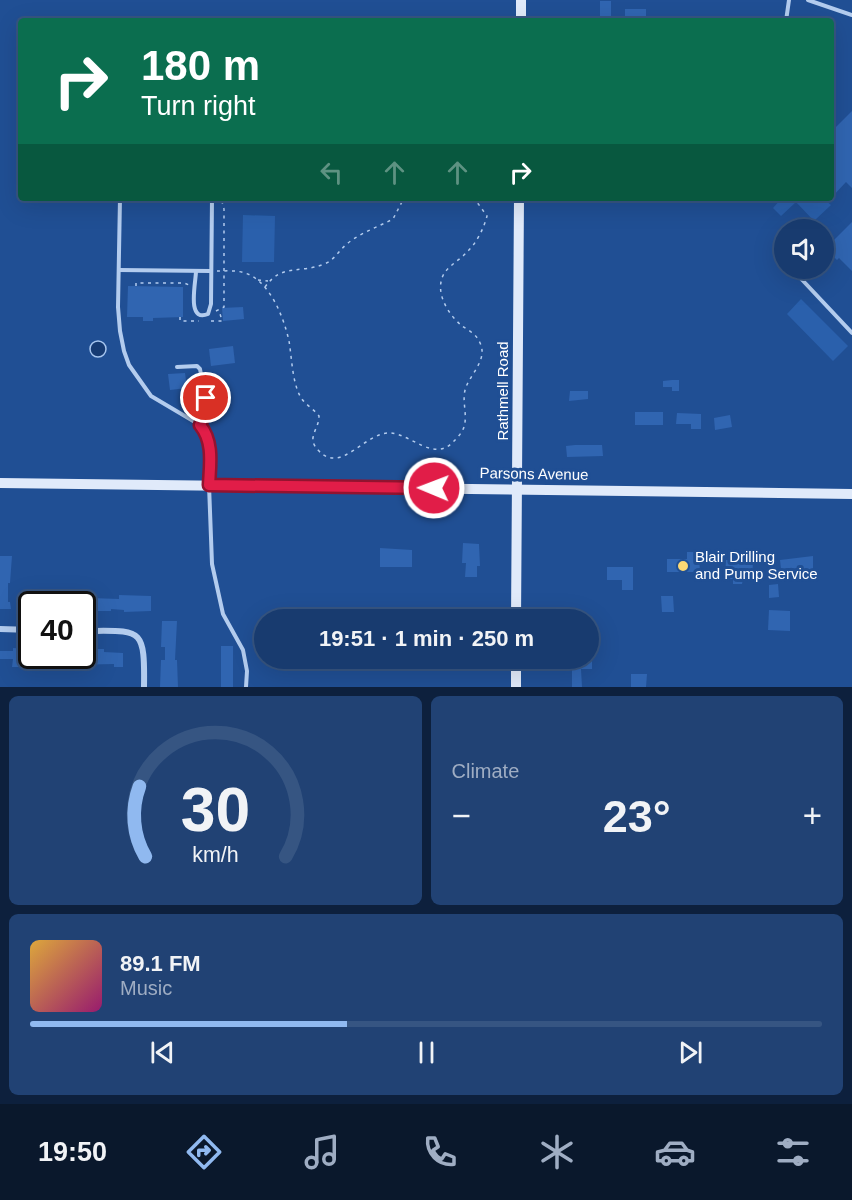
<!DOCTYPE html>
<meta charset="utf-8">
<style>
:root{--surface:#183b6f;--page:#214274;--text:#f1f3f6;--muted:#9fadc3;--line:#365582;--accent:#90b9f0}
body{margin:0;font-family:Arial,sans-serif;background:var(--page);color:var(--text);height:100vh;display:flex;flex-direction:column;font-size:22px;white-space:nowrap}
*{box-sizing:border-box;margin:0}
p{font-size:20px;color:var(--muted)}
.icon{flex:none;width:33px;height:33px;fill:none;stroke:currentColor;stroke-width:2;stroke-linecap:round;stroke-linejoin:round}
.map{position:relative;height:687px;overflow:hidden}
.sheet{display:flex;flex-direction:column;gap:9px;padding:9px;background:#0d203d;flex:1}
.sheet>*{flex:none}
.banner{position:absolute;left:18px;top:18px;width:816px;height:183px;border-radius:6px;box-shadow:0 6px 24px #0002,0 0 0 2px var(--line);background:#0b6e4f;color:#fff;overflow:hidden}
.buttons{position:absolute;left:774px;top:219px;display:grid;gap:12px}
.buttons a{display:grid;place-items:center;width:60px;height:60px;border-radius:50%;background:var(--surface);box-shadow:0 6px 24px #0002,0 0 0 2px var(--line);font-size:30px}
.speed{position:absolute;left:18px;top:591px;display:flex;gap:12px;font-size:30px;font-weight:700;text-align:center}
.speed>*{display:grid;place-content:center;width:78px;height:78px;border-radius:50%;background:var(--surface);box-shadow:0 6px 24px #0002,0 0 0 2px var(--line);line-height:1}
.speed .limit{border:3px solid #111;border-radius:9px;background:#fff;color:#111}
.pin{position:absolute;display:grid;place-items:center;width:51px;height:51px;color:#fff;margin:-26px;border:3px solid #fff;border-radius:50%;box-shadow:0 2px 6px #0007}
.me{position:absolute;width:66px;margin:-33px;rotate:271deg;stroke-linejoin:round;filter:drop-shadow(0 0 4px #0008)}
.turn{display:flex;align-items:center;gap:21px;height:126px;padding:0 24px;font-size:27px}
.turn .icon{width:78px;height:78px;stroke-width:2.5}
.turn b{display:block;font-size:42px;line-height:51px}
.lanes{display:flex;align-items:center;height:57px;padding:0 24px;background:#0003;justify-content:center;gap:30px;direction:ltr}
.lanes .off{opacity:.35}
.big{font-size:45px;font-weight:800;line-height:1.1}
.sheet .card{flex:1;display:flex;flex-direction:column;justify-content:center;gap:9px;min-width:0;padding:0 21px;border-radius:9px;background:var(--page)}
.sheet .dial{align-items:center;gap:0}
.dial svg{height:156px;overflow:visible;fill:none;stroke:var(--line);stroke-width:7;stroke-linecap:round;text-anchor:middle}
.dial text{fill:var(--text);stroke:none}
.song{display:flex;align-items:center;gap:18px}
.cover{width:72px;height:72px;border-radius:9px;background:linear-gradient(135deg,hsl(40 70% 55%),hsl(320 70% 35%))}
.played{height:6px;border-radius:3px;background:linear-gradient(90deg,var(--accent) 40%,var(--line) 40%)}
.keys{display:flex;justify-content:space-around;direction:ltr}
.heat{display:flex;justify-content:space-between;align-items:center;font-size:33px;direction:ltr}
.sheet .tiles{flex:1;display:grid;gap:9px;grid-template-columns:1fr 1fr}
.card:last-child{grid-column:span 2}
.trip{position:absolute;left:254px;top:609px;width:345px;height:60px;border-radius:30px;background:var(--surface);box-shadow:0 6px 24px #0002,0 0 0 2px var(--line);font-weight:800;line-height:60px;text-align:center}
.dock{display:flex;height:96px;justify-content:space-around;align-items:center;background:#0a182c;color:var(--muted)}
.dock .icon{width:42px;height:42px}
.dock .on{color:var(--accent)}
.dock b{font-size:27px;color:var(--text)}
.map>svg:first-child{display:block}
.green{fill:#2a60ac}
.water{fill:#163b73;stroke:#a7c6ef;stroke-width:1.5}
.building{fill:#3065b1}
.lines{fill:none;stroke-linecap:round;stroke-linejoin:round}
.path{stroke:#b3ccee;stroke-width:1.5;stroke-dasharray:3 4.5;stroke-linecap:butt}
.lane{stroke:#b3ccee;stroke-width:4}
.street{stroke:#b3ccee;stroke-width:6}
.secondary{stroke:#e0eafa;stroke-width:10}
.route-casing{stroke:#92132f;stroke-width:15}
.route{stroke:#e11d48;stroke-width:10}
.poi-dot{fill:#fbd874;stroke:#204f94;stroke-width:2}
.labels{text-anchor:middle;stroke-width:6;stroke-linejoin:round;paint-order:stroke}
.street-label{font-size:15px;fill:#fff;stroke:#204f94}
.poi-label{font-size:15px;fill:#fff;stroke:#204f94;text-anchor:start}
</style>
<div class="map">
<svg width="852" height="687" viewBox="0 0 852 687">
<rect width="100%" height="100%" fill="#204f94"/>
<!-- green -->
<g class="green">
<path d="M782 198H822L831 205 814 221 796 202 781 216 773 208Z"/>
<path d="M243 215 275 216 274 262H242Z"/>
<path d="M801 299 848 346 833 361 787 314Z"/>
</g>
<!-- water -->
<circle class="water" cx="98" cy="349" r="8"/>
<!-- building -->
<g class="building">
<rect x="600" y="1" width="11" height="16"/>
<rect x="625" y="9" width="21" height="12"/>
<path d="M852 111V188L846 182 831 198V132Z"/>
<path d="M852 222V271L839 258 837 260 829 252 831 251 827 247Z"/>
<path d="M128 286 183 287V317L153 318V321H143V317H127Z"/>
<path d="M243 307 244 319 223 321 222 308Z"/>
<path d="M233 346 235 363 211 366 209 349Z"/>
<path d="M185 373 187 388 170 390 168 374Z"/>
<path d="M672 380H679V391H672V387H663V381Z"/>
<path d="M570 391H588V399L569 401Z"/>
<rect x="635" y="412" width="28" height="13"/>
<path d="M677 413 701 414V429H691V424H676Z"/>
<path d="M730 415 732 427 715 430 714 418Z"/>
<path d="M575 445H602L603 456 567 457 566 446Z"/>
<path d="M463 543 479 544 480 566H477V577H465L466 563H462Z"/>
<path d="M380 548 412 550V567H380Z"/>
<path d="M687 552H694V557H699L700 572H667V559H687Z"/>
<path d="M0 556H12L10 583H8V602H10L11 609H0Z"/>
<path d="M813 556V574H804V568L781 569 780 560Z"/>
<path d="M726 560 753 561 752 580 743 579 742 584H733V579H725Z"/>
<path d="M607 567H633V590H622V580H607Z"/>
<path d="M778 584 779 597 769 598V585Z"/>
<path d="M38 594H72L91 596V598L119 599V595L151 596V611L124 612V610L111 609V611H83L82 604H38Z"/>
<path d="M661 596H673L674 612H662Z"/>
<path d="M769 610 790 611V631L768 630Z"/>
<path d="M162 621H177L175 660H177L178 687H160L161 660H165V647H161Z"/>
<rect x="221" y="646" width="12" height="41"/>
<path d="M13 648 29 649 32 650V656H82V649H104V652L123 653V667H114V664L71 665 47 662 28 663V667H12L13 659H0V651H13Z"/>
<path d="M575 658H592V669H581L582 687H572V663L576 662Z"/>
<path d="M631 674H647L646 687H631Z"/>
</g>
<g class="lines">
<!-- path -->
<g class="path">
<path d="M217 271C226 271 236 270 245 273 270 281 284 318 289 341 292 359 292 380 300 396 304 404 314 409 319 416 319 425 314 430 313 438 312 442 315 447 318 450 341 476 365 431 391 433 412 435 434 462 453 442 457 438 462 433 464 427 468 414 461 400 466 387 472 372 489 358 479 341 476 334 468 330 462 326 450 316 438 298 441 282 443 268 458 262 467 252 476 244 484 228 487 216L474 198"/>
<path d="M258 280 268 281"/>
<path d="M136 286V283H184L189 285"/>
<path d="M265 287C282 263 300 274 324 264 335 260 339 250 348 243 362 232 378 227 393 219L404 198"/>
<path d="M216 311 224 307V209L221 198"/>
<path d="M180 317V321H199"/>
<path d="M211 321H222L219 310"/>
</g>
<!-- lane -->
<g class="lane">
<path d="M808 0 852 15"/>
<path d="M786 21 789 0"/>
<path d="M120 198 118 307 120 331 124 351 129 365 151 396 200 425 206 434 210 458 209 485 212 564 223 614 243 650 247 671 246 687"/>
<path d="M791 268 852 333"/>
<path d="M119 270 210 271"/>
<path d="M196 271C196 282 186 323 208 314L211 304 212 198"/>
<path d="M177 367 197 366 200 369 207 408 200 425"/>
</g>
<!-- street -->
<g class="street">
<path d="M0 629 32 630"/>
<path d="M82 631C141 631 145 625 144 687"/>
</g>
<!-- secondary -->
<g class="secondary">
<path d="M521 21V0"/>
<path d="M0 483 852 494"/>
<path d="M516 620 519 198"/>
<path d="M516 687V658"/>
</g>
</g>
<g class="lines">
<!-- route casing -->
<g class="route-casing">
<path id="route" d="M206 398 207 408 200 425C214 442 210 465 209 485L434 488"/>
</g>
<!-- route -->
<use href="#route" class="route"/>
</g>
<!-- markers -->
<circle class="poi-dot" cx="683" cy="566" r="6"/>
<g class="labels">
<!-- street labels -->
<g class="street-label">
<text transform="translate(503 391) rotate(-90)" y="5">Rathmell Road</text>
<text transform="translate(534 474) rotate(1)" y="5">Parsons Avenue</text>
</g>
<!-- poi labels -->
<g class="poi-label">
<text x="695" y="562">Blair Drilling<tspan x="695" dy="17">and Pump Service</tspan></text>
</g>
</g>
</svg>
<div class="buttons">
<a><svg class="icon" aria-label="sound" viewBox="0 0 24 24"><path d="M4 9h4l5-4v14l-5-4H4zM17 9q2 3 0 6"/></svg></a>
</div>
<div class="speed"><div class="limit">40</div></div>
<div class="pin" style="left:206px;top:398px;background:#d93025"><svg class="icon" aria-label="arrive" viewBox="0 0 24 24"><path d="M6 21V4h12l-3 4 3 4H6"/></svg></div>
<svg class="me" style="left:434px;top:488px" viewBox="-20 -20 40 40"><circle r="17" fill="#e11d48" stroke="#fff" stroke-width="3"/><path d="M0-11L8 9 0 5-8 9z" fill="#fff"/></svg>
<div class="trip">19:51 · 1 min · 250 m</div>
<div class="banner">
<div class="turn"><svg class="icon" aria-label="right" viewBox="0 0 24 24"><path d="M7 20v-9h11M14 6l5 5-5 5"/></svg><div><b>180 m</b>Turn right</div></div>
<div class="lanes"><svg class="icon off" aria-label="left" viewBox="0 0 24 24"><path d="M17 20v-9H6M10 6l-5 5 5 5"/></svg><svg class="icon off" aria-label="ahead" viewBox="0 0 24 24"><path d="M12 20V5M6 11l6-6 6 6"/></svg><svg class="icon off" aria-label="ahead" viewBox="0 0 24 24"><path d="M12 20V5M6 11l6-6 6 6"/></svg><svg class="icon" aria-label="right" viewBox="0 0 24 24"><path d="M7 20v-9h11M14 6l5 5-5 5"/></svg></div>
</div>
</div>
<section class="sheet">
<div class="tiles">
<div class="card dial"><svg viewBox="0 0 100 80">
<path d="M14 69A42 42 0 1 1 86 69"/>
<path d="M14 69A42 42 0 0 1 11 33" stroke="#90b9f0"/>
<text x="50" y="56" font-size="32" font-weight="700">30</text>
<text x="50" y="72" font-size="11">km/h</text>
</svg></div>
<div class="card"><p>Climate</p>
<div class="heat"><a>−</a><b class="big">23°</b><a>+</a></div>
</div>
<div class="card">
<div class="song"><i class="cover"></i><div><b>89.1 FM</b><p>Music</p></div></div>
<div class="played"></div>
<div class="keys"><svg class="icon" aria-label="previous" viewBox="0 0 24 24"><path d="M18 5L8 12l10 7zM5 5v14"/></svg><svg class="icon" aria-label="pause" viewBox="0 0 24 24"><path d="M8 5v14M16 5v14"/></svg><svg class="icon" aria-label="next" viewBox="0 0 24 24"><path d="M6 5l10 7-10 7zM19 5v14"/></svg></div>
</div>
</div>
</section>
<nav class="dock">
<b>19:50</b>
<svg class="icon on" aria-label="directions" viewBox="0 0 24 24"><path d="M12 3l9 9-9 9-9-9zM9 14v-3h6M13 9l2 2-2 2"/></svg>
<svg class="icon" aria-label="music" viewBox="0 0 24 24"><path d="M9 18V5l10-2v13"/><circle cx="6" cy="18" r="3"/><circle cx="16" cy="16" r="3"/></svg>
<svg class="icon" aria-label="phone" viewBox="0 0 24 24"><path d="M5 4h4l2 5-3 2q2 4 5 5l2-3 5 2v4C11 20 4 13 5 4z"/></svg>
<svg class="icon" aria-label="climate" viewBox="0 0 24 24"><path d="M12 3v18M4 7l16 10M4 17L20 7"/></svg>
<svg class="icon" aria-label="car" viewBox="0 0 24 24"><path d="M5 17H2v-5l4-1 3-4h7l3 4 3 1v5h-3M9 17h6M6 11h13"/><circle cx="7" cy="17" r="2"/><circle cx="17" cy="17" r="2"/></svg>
<svg class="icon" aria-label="filters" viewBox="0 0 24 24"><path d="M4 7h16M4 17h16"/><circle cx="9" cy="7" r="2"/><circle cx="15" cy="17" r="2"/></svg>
</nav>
